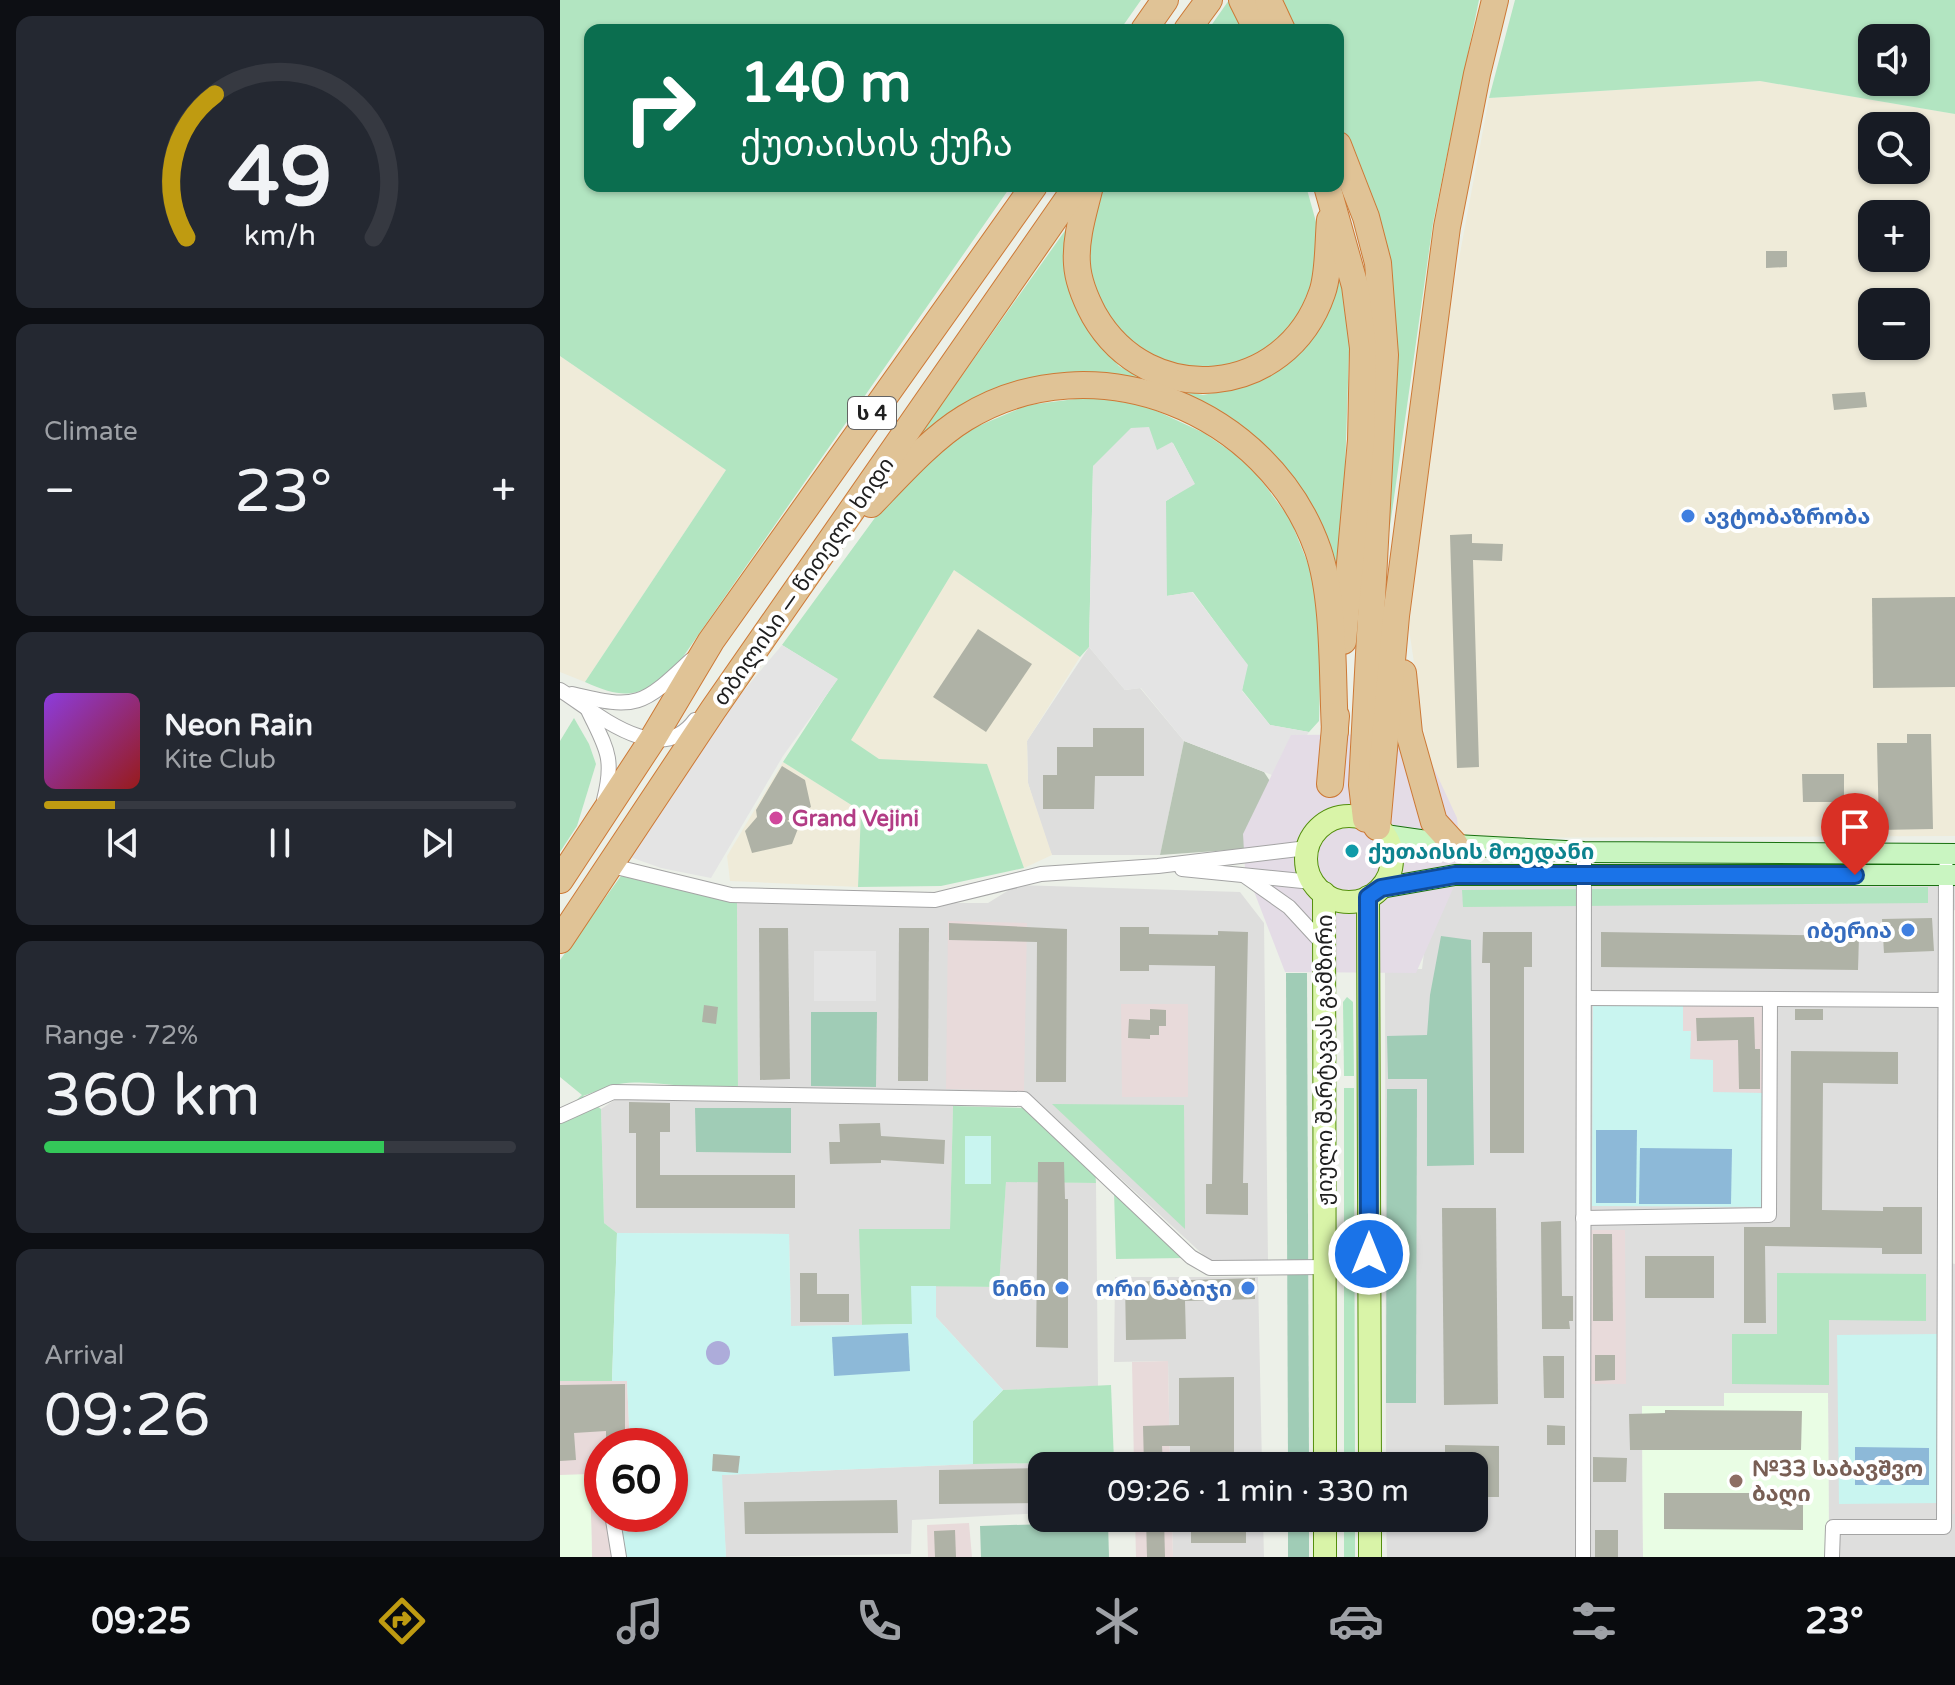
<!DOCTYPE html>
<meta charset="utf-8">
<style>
:root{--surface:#171b24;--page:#242831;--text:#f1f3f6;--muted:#9ea1a6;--line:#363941;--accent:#bf9b11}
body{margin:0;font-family:"Varela Round","Noto Sans Georgian",sans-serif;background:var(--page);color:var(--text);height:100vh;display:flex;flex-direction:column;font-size:30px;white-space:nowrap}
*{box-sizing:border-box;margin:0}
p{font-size:26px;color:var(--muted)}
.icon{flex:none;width:44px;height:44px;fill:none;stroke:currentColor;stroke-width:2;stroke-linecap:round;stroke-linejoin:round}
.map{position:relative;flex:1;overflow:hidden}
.panel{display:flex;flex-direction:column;gap:16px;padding:16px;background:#0d0f14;width:560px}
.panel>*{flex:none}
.guide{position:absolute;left:24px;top:24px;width:760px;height:168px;border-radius:16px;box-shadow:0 2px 6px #0004;background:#0b6e4f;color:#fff;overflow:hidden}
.buttons{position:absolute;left:1298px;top:24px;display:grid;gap:16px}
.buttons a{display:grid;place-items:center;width:72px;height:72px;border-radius:16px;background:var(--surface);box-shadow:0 2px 6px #0004;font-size:40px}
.speed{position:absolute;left:24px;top:1428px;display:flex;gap:16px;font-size:40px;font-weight:700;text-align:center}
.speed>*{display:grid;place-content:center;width:104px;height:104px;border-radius:50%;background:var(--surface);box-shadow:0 2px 6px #0004;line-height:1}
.speed .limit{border:12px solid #d22;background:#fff;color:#111}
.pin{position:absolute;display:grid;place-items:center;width:68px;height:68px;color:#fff;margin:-82px -34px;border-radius:50% 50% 50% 0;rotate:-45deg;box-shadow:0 0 8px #0007}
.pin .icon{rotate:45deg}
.me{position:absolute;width:88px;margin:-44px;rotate:0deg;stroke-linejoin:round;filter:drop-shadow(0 0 6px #0008)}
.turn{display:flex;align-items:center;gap:28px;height:168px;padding:0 24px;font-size:36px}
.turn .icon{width:104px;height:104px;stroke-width:2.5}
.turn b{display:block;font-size:56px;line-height:68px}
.big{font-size:60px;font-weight:600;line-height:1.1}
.panel .card{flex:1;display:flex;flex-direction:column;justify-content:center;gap:12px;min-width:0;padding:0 28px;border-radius:16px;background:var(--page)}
.panel .dial{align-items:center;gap:0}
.dial svg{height:208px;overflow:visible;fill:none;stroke:var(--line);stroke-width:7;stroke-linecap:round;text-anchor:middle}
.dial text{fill:var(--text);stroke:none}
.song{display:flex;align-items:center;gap:24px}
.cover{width:96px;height:96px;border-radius:12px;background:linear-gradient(135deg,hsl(270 70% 55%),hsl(0 70% 35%))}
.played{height:8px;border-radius:4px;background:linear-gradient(90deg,var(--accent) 15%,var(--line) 15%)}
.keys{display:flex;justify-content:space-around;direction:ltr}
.heat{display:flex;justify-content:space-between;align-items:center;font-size:44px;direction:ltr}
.charge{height:12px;border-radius:6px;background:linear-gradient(90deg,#34c759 72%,var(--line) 0)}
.trip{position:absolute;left:468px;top:1452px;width:460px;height:80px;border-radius:16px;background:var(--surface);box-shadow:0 2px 6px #0004;font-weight:600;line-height:80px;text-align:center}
.tab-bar{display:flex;height:128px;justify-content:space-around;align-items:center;background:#090b0e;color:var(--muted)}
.tab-bar .icon{width:56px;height:56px}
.tab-bar .selected{color:var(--accent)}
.tab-bar b{font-size:36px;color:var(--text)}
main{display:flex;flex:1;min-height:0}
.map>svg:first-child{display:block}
.residential{fill:#dededd}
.commercial{fill:#efebd9;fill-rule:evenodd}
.industrial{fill:#e8dada}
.education{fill:#e9fde4}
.construction{fill:#b7c4b4}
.grass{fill:#b2e5c1;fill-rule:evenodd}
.forest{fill:#a0ccb6}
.park{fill:#c9f5f0}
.pitch{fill:#8db9d8}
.parking{fill:#e4e4e4}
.plaza{fill:#e4dce6}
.water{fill:#adacda}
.building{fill:#afb2a6}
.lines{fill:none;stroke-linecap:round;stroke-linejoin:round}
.street-casing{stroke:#a4a4a4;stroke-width:16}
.secondary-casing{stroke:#18700f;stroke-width:22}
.primary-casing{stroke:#548f0d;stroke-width:24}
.highway-casing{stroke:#cd7936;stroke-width:28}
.street{stroke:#fff;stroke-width:14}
.secondary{stroke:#c9f5c1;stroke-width:20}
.primary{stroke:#d9f4a8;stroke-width:22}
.highway{stroke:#e0c396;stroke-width:26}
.route-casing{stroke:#114b97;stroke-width:20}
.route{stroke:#1a73e8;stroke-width:14}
.shop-dot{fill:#3f7fe0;stroke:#fff;stroke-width:3}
.hotel-dot{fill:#d1479c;stroke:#fff;stroke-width:3}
.culture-dot{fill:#0f9aa8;stroke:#fff;stroke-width:3}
.education-dot{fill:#8d6e63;stroke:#fff;stroke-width:3}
.labels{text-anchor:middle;stroke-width:8;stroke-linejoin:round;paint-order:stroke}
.shield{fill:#fff;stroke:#636363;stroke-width:2}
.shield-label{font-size:20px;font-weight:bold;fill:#202020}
.shop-label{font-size:22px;font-weight:bold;fill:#366cbe;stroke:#fff;text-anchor:end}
.street-label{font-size:22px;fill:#202020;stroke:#fff}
.hotel-label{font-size:22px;font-weight:bold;fill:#b23c85;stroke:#fff;text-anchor:start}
.culture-label{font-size:22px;font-weight:bold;fill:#0d838f;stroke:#fff;text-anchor:start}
.education-label{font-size:22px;font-weight:bold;fill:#785e54;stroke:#fff;text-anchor:start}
</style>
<main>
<section class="panel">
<div class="card dial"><svg viewBox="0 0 100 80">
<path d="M14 69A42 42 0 1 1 86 69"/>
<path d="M14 69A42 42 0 0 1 25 14" stroke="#bf9b11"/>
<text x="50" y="56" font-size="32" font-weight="700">49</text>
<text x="50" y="72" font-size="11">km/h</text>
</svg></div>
<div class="card"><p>Climate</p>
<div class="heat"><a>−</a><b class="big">23°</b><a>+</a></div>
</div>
<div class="card">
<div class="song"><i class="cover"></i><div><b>Neon Rain</b><p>Kite Club</p></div></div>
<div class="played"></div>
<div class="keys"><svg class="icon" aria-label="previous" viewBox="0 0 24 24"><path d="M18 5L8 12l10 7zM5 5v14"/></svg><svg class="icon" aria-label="pause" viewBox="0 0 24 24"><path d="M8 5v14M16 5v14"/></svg><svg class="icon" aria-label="next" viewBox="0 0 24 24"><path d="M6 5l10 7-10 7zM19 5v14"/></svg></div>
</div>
<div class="card"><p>Range · 72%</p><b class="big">360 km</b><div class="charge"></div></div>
<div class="card"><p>Arrival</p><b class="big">09:26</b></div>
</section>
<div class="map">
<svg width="1395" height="1557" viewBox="0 0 1395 1557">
<rect width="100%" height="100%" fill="#ecf0e8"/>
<!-- residential -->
<g class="residential">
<path d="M529 647 565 690 580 688 624 741 600 855H492L485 839 468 783 467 741Z"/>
<path d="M885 881 1395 882V910L1392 911 1394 1089 1391 1263 1395 1264V1390H1388L1387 1514H1395V1557H1269L1268 1393H1165L1164 1406H1082L1083 1557H827L826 1518H914V1466H826L825 969H862L871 897Z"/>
<path d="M457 885 680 892 704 923 708 1261H650L471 1096 178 1092 177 903H428Z"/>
<path d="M59 1097 393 1106 390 1229H300L302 1325 231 1326 229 1234 57 1233 44 1223 41 1109Z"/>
<path d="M446 1181 536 1183 538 1386 443 1390 376 1317V1286L439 1287Z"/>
<path d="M555 1277H698L702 1466H610L608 1361 554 1362Z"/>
<path d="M554 1462V1466H482V1513L352 1520 351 1554 166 1557 161 1475 413 1464Z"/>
<path d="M612 1518H703L704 1557H613Z"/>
</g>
<!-- commercial -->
<g class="commercial">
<path d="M1200 81 1395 114V836L894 838 873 791 849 629 872 403 929 98ZM1312 126H1356V170H1312ZM1312 214H1356V258H1312ZM1312 302H1356V346H1312Z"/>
<path d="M0 356 166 470 25 682 0 672Z"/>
<path d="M394 570 520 657 467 741 468 783 492 855 464 868 427 765 319 759 290 740Z"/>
<path d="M223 762 301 811 298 887 170 881 167 856Z"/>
</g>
<!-- industrial -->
<g class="industrial">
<path d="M388 921 467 923 464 1091 386 1089Z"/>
<path d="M561 1004H628V1097H562Z"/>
<path d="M1123 1004H1202V1093L1153 1092 1130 1059 1131 1032H1123Z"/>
<path d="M1030 1230H1065L1066 1384H1030Z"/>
<path d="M608 1361 610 1466H574L572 1362Z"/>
<path d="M0 1381H67L70 1446H42V1514H56L57 1557H32L30 1475H0Z"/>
<rect x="1387" y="1390" width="8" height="124"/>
<path d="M575 1518H612L613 1557H576Z"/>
<path d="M409 1523 412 1557H368L367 1525Z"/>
</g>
<!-- education -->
<g class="education">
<path d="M1164 1393H1268L1269 1557H1083L1082 1406H1164Z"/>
<path d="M30 1474 32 1557H0V1475Z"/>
</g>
<!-- construction -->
<path class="construction" d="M624 741 704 772 715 789 698 848 600 855Z"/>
<!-- grass -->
<g class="grass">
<path d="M0 0H581L560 30H30V186H451L118 664C83 696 69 702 25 682L166 470 0 356Z"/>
<path d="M669 0H919L873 223 826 554 804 187 778 130V30H648Z"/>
<path d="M955 0H1395V114L1200 81 929 98ZM1312 38H1356V82H1312Z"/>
<path d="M543 186H746L758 229 760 264 735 322 716 347 685 365 648 368 612 364 579 352 544 319 526 275 536 198Z"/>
<path d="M509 225 508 289 532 334 559 366 590 384 643 395 684 387 726 363 776 259 790 323 781 589 706 450 545 379 355 442Z"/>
<path d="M531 397 586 406 644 433 689 464 730 519 753 576 761 641 759 721 749 732 710 725 682 690 687 665 633 592 606 596V501L634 483 613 443 597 451 533 466 529 647 520 657 394 570 291 740 319 759 427 764 464 868 381 886 298 887 301 811 223 762 277 679 222 645 336 489 367 459 411 429 468 405Z"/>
<path d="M14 718 29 744 36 764 17 826 0 852V741Z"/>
<path d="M61 876 177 903 178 1092C142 1091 93 1078 59 1084 47 1087 35 1092 23 1096L41 1109 44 1223 57 1233 52 1381H0V1115L22 1095 0 1077V960Z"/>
<path d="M1368 887V903L903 907 902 890Z"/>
<path d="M787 997 793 1002 794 1076H784L783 1002Z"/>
<path d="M784 1088H794L795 1466H784Z"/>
<path d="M492 1104 624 1105 625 1229Z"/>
<path d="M393 1106 467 1108 535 1169 536 1183 446 1182 439 1287 352 1286V1324L302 1325 299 1229H390Z"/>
<path d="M554 1191 624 1258 556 1259Z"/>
<path d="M1217 1273 1366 1274V1321L1269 1320V1385L1172 1384V1334H1217Z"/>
<path d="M551 1385 554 1462 413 1464V1421L443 1390Z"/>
<rect x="784" y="1518" width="11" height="39"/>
</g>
<!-- forest -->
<g class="forest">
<path d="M881 936 911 940 914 1165 867 1166V1079H828L827 1036 867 1035 870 995Z"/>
<path d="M726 973H747L749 1466H728Z"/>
<path d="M251 1012H317L316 1087 251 1086Z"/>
<path d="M827 1089H857L856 1403H826Z"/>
<path d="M135 1108H231V1153L136 1152Z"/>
<rect x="728" y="1518" width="21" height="39"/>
<path d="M548 1522 549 1557H421L420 1526Z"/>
</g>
<!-- park -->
<g class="park">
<path d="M1033 1003 1123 1004V1031H1131L1130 1059 1153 1060V1092L1202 1093 1201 1207 1032 1206Z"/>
<rect x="405" y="1136" width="26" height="48"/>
<path d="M57 1233 229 1234 231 1326 352 1324 351 1286H376V1317L443 1390 413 1421V1464L162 1475 166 1557H58L56 1514H110V1446H70L67 1381H52Z"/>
<path d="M1377 1334 1379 1503 1279 1504 1277 1335Z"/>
</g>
<!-- pitch -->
<g class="pitch">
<path d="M1036 1130H1077L1076 1203H1036Z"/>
<path d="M1080 1148 1172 1149 1171 1204H1079Z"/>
<path d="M348 1333 350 1371 274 1376 272 1337Z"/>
<path d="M1295 1447 1369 1448V1485H1295Z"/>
</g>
<!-- parking -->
<g class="parking">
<path d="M589 427 597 450 612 442 635 484 606 501 607 596 632 592 688 665 682 691 710 725 749 732 720 778 624 741 581 688 565 690 529 647 533 466 571 428Z"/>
<path d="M222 645 278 679 223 756 151 878 101 868 70 857 165 713Z"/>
<rect x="254" y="951" width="62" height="50"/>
</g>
<!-- plaza -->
<path class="plaza" d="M858 734 897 818 902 868 856 973 725 972 685 868 683 834 731 735Z"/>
<!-- water -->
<circle class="water" cx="158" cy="1353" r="12"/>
<!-- building -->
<g class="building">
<path d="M1206 251H1227V267L1206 268Z"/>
<path d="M1305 392 1307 407 1274 410 1272 394Z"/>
<path d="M912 534V543L943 544 942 561 913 560 919 767 897 768 890 535Z"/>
<path d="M1395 597V687L1313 688 1312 598Z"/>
<path d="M418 629 472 664 426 732 373 697Z"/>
<path d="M533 728H584V776H535L534 809H483V775H497V747H533Z"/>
<path d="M1347 734H1371L1373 829 1319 830 1317 743H1347Z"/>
<path d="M222 766 245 780 251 807 227 821 239 826 232 844 192 853 185 831 197 817 196 810Z"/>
<path d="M1242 774H1284V802H1243Z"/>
<path d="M1372 918 1374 951 1324 953 1322 919Z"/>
<path d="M389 923 507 929 506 1082H476L477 942 389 940Z"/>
<path d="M560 927H589V934L658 935V931L688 932 683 1183H688V1215L646 1214V1184H652L655 966 589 965V971H560Z"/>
<path d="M199 928H228L230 1079 200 1080Z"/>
<path d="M339 928H369L368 1081H338Z"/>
<path d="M923 932H972V967H964V1153H930V963H922Z"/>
<path d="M1041 932 1299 936 1298 970 1041 967Z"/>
<path d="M144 1005 158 1007 156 1024 142 1022Z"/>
<path d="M590 1009 606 1010V1026H599V1035H590V1039L568 1038 569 1019 590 1020Z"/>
<rect x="1235" y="1009" width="28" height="11"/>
<path d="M1194 1017 1195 1049H1200V1089H1179L1178 1040 1137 1041 1136 1018Z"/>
<path d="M1231 1051 1338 1052V1084L1263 1083 1262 1210 1323 1211V1207H1362V1254H1322V1248L1205 1246 1206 1323H1184V1227H1230Z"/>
<path d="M69 1102 110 1103V1132H100V1175H235V1208H76V1133H69Z"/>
<path d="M320 1123 321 1136 385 1140 384 1164 321 1160V1163L270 1164 269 1142H280L279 1124Z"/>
<path d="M478 1162H504L505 1199H508V1348L476 1347Z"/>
<path d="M882 1208H936L938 1404 884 1405Z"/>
<path d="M1001 1221 1002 1296H1013V1321H1009L1010 1329H982L981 1222Z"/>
<path d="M1033 1234H1052L1053 1321H1033Z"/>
<rect x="1085" y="1256" width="69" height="42"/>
<path d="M240 1273H257V1294H289V1322H240Z"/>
<path d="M695 1278V1299L625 1301 626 1339 566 1340 565 1282Z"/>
<path d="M1035 1355H1055V1380L1035 1381Z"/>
<path d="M983 1356H1004V1398H984Z"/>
<path d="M674 1377V1466H630V1446H602L603 1466H584L583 1426 619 1425V1378Z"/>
<path d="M65 1384V1446H46V1431L14 1433 16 1460 0 1461V1385Z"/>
<path d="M1105 1410 1242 1411 1241 1450H1070L1069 1414 1105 1413Z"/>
<path d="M987 1425 1005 1426V1445H987Z"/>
<path d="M885 1445 939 1446V1497H914V1466H885Z"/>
<path d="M153 1454 180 1456 178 1473 152 1471Z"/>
<path d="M1033 1457 1067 1458 1066 1482H1033Z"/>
<path d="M482 1468V1503L379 1504V1470Z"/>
<path d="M1104 1493H1243V1530L1104 1529Z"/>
<path d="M337 1500 338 1533 185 1534 184 1502Z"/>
<path d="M586 1518H604L605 1557H587Z"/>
<rect x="631" y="1518" width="55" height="25"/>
<path d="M395 1530 396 1557H375L374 1531Z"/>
<rect x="1035" y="1530" width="23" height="27"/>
</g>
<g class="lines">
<!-- street casing -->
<g class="street-casing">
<g id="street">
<path d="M0 690C34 711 99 770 135 720"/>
<path d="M12 694C77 710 82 706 131 660"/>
<path d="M28 710C46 748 55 757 44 800"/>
<path d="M52 866 171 895 375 900 481 874 598 866 747 848"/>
<path d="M622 869 752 882"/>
<path d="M685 876 729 907 764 945"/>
<path d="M1024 998 1385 1000"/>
<path d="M0 1116 53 1092 464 1099 631 1257 650 1268 764 1267"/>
<path d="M1023 1218 1209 1215 1210 999"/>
<path d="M52 1514 59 1557"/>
<path d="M1023 1557 1024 852"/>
<path d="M1272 1557 1273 1527H1384L1386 867"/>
</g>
</g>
<!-- secondary casing -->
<g class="secondary-casing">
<g id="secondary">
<path d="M825 835 895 845 1024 852 1395 854"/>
<path d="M821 888 895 875H1395"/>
</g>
</g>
<!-- primary casing -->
<g class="primary-casing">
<g id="primary">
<circle cx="789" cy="859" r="43"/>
<path d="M764 893 765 1466"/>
<path d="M808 897 810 1466"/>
<path d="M765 1518V1557"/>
<path d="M810 1518V1557"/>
</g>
</g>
<!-- highway casing -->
<g class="highway-casing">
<g id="highway">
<path d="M682 0 697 30"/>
<path d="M708 0 722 30"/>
<path d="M584 30 605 0"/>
<path d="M627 30 649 0"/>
<path d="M778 145 806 217 818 263 825 355 802 785 806 819"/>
<path d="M530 186C524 211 515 238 517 264 518 281 526 300 534 315 589 411 726 398 762 293 769 274 768 241 770 220"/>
<path d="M767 186 795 286 803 348 801 440 783 641"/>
<path d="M311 504C338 476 372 438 405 418 534 339 709 410 758 550 775 600 772 677 775 731"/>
<path d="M843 673 849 733 874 822 895 845"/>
<path d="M770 784 776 716"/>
<path d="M817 827 836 616 887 227 917 74 935 0"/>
<path d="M0 880 92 740 151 641 474 186"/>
<path d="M0 940 153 710 517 186"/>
</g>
</g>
<!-- street -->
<use href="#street" class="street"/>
<!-- secondary -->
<use href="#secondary" class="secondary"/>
<!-- primary -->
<use href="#primary" class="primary"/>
<!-- highway -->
<use href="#highway" class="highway"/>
</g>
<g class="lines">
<!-- route casing -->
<g class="route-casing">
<path id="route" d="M809 1254 808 897 821 888 895 875H1295"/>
</g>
<!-- route -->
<use href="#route" class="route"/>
</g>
<!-- markers -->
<g class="shop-dot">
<circle cx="1128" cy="516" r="8"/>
<circle cx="1348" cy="930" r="8"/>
<circle cx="502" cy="1288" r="8"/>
<circle cx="688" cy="1288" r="8"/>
</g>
<circle class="hotel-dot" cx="216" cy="818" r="8"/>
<circle class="culture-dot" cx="792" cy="851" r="8"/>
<circle class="education-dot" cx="1176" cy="1481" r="8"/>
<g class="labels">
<!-- shield labels -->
<rect class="shield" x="288" y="397" width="48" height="32" rx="6"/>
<g class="shield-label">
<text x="312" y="420">ს 4</text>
</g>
<!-- shop labels -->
<g class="shop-label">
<text x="1144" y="524" text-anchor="start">ავტობაზრობა</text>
<text x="1332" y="938">იბერია</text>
<text x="486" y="1296">ნინი</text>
<text x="672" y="1296">ორი ნაბიჯი</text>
</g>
<!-- street labels -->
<g class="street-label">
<text transform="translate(243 581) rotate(-55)" y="8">თბილისი — წითელი ხიდი</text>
<text transform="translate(764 1060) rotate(-90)" y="8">ჟიული შარტავას გამზირი</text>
</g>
<!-- hotel labels -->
<g class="hotel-label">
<text x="232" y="826">Grand Vejini</text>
</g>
<!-- culture labels -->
<g class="culture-label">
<text x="808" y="859">ქუთაისის მოედანი</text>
</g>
<!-- education labels -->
<g class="education-label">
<text x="1192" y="1476">№33 საბავშვო<tspan x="1192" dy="25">ბაღი</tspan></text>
</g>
</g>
</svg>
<div class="buttons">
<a><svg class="icon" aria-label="sound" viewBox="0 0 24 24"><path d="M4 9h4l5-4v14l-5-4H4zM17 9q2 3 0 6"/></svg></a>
<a><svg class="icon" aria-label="search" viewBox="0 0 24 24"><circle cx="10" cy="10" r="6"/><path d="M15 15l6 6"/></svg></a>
<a>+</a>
<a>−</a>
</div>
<div class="speed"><div class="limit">60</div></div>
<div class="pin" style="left:1295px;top:875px;background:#d93025"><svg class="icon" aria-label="arrive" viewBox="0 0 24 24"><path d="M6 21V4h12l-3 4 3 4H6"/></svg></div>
<svg class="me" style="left:809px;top:1254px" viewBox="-20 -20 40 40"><circle r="17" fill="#1a73e8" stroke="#fff" stroke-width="3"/><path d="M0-11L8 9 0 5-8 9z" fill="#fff"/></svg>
<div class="trip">09:26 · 1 min · 330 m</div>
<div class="guide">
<div class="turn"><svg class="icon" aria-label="right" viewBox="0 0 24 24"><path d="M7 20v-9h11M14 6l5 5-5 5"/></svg><div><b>140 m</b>ქუთაისის ქუჩა</div></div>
</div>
</div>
</main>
<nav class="tab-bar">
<b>09:25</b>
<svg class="icon selected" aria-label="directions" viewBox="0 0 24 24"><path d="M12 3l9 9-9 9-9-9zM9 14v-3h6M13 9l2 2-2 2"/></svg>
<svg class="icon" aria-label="music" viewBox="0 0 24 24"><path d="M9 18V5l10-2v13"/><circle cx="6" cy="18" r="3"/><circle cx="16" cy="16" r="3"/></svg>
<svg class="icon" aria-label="phone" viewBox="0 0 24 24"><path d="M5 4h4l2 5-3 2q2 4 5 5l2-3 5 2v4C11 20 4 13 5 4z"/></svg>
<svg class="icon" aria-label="climate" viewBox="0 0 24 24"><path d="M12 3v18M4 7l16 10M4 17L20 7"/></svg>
<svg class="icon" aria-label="car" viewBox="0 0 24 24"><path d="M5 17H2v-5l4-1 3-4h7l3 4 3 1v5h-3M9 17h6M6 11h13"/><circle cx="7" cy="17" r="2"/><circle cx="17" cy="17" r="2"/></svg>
<svg class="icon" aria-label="filters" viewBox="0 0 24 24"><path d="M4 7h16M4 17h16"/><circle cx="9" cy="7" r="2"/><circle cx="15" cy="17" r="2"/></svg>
<b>23°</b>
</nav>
